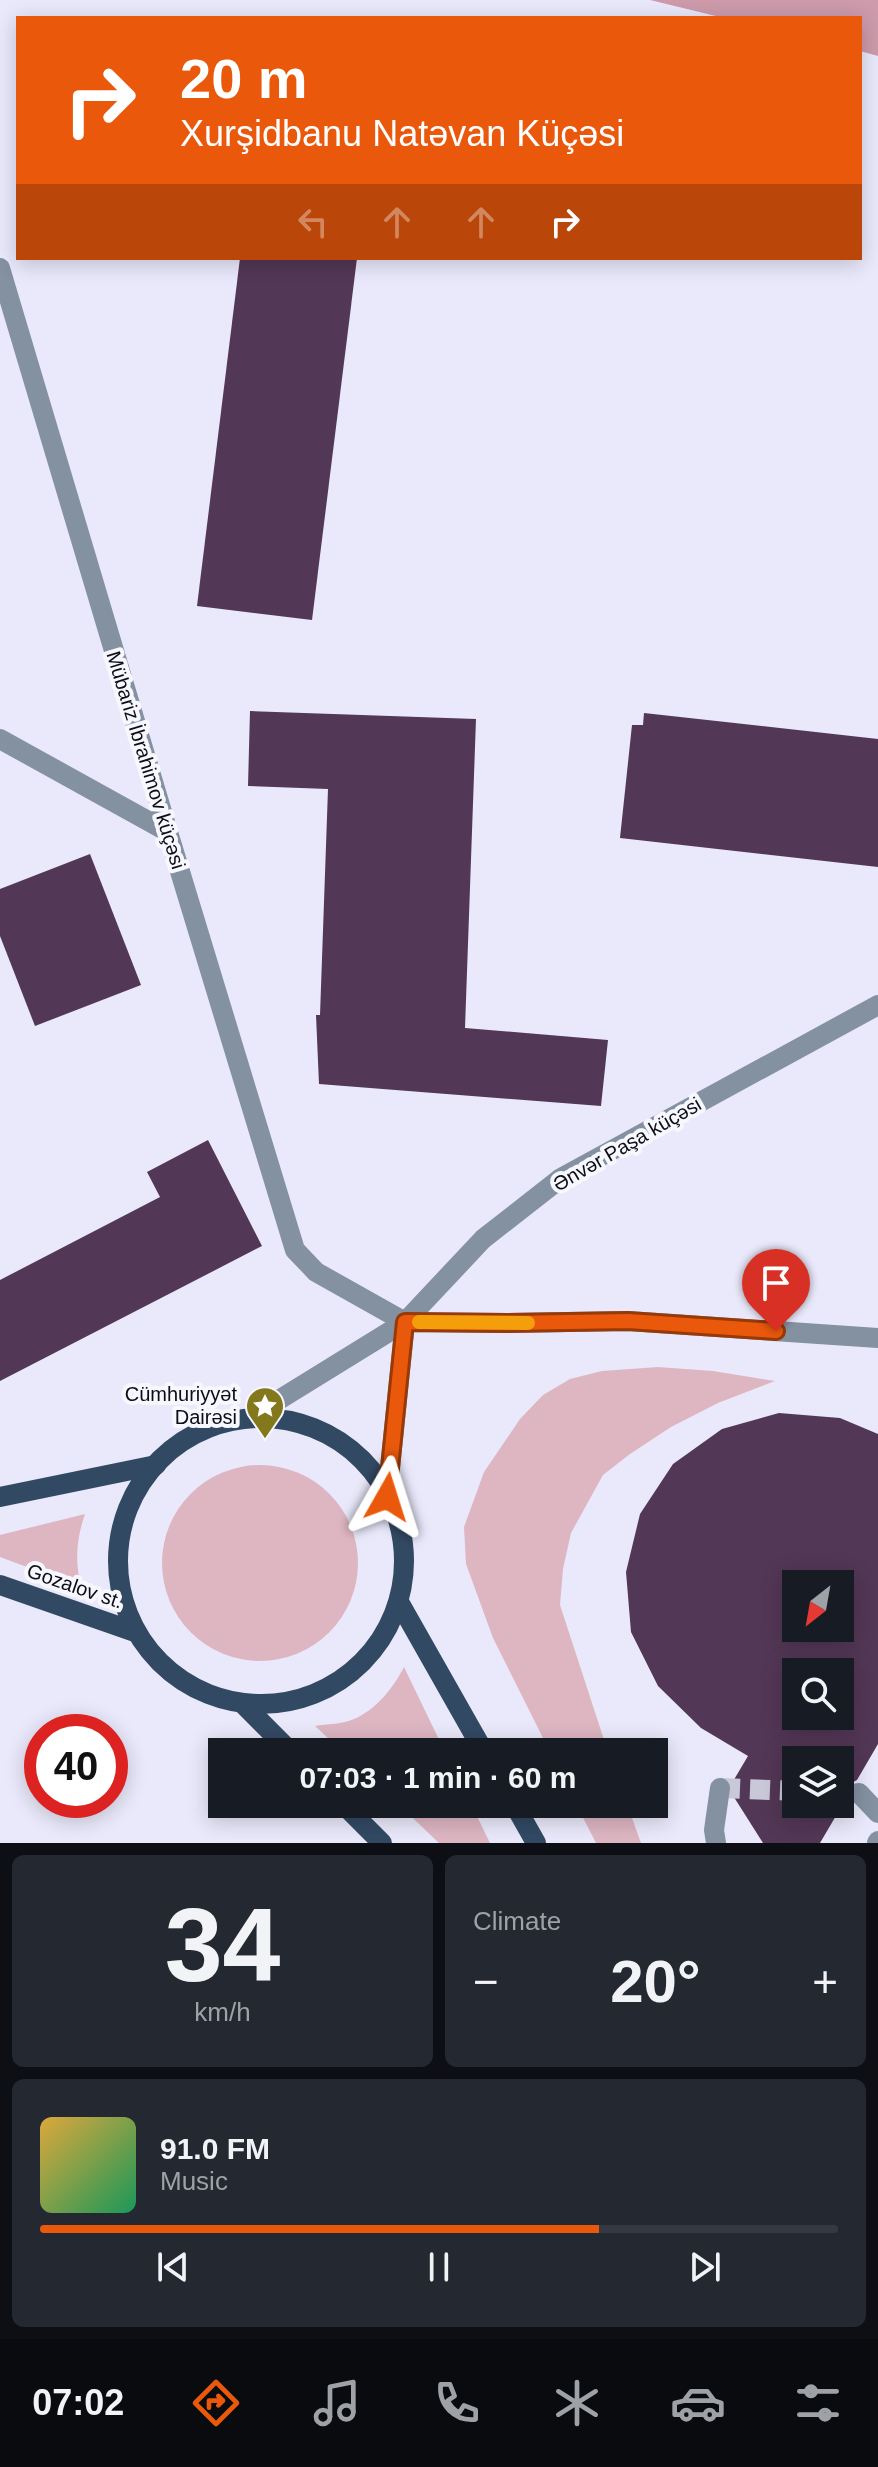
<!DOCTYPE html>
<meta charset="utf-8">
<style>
:root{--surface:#171b24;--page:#242831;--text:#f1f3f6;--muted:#9ea1a6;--line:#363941;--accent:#ea580c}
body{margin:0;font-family:Helvetica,sans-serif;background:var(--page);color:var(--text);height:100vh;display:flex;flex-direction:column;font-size:30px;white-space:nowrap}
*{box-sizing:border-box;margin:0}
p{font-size:26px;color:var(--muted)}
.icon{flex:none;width:44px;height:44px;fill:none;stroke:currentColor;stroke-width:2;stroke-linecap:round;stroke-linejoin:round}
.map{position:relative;height:1843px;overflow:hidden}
.drawer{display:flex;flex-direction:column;gap:12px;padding:12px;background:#0d0f14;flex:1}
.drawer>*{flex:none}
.top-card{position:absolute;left:16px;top:16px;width:846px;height:244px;border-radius:0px;box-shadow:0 4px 20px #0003;background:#ea580c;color:#fff;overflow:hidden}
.needle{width:52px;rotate:211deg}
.fabs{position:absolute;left:782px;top:1570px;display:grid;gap:16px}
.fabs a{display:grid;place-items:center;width:72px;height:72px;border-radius:0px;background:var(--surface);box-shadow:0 4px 20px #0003;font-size:40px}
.speed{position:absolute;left:24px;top:1714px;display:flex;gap:16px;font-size:40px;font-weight:700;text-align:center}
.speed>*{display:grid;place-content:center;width:104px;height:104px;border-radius:50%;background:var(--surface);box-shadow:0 4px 20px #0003;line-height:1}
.speed .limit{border:12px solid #d22;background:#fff;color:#111}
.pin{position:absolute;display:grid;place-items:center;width:68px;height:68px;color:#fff;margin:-82px -34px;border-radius:50% 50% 50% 0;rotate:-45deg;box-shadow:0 0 8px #0007}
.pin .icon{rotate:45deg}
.me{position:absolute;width:88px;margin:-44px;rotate:6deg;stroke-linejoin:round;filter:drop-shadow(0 0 6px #0008)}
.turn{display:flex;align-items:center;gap:28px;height:168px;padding:0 32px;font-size:36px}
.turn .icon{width:104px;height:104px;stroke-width:2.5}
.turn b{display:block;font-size:56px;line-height:68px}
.lanes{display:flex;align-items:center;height:76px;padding:0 32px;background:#0003;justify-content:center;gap:40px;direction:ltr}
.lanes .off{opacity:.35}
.big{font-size:60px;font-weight:700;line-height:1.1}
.drawer .tile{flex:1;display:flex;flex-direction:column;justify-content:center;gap:12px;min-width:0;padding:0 28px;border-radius:12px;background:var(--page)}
.drawer .dial{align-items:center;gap:0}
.dial b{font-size:104px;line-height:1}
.song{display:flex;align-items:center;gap:24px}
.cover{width:96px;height:96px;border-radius:12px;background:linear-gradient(135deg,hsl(40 70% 55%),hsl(150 70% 35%))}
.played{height:8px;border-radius:4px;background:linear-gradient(90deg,var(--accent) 70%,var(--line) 70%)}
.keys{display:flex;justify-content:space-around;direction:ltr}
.heat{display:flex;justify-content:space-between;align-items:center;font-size:44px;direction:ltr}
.drawer .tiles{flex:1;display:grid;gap:12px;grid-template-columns:1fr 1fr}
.tile:last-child{grid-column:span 2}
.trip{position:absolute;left:208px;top:1738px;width:460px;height:80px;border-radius:0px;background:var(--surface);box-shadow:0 4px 20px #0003;font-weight:700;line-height:80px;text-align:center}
.tab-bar{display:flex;height:128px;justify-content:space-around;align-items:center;background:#090b0e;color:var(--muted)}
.tab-bar .icon{width:56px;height:56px}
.tab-bar .on{color:var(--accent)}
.tab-bar b{font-size:36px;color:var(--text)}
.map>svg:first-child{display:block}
.green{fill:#ddb6c2}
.forest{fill:#cd9bab}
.building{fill:#533756;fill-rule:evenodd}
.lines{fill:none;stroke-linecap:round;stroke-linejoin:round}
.minor-tunnel{stroke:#c9c8d8;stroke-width:20;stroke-dasharray:20 10;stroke-linecap:butt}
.minor{stroke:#8491a1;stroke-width:20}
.major{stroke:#324964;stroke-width:20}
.route-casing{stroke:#983908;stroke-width:20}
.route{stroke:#ea580c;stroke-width:14}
.slow{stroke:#f59e0b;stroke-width:14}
.labels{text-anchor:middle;stroke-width:8;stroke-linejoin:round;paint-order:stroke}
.street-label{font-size:20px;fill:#0e0d13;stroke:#f7f7ff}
.poi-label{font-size:20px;fill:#0e0d13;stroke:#f7f7ff;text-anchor:end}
</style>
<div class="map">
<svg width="878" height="1843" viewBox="0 0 878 1843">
<rect width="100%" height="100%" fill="#eae9fb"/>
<!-- green -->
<g class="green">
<path d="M658 1367 713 1371 775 1381 718 1403 671 1427 630 1454 603 1475 571 1533 563 1569 560 1605 608 1752H550L493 1638 466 1564 464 1527 484 1472 520 1419 543 1395 570 1379 602 1371Z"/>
<circle cx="260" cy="1563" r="98"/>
<path d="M85 1514C76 1540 75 1561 81 1587L0 1557V1535Z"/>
<path d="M404 1667 445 1752H343L315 1726C328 1724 342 1724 354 1719 376 1710 394 1687 404 1667Z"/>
<path d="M398 1804H471L490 1843H439Z"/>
<path d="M576 1804H627L641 1843H596Z"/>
</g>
<!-- forest -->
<path class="forest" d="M650 0H878V56L860 51V18H724Z"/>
<!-- building -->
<g class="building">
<path d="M240 258H357L312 620 197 606Z"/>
<path d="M250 711 476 719 465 1028 608 1040 601 1106 319 1084 316 1015H320L328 789 248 786Z"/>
<path d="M644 713 878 739V867L620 838 632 725H643Z"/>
<path d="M90 854 141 985 35 1026 0 936V889Z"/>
<path d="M208 1140 262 1246 0 1381V1280L160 1197 147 1172Z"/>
<path d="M779 1413 840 1418 878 1434V1744L857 1780 851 1783 847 1789V1797L820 1843H763L732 1794V1783L748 1756 701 1728 658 1686 631 1632 626 1572 640 1514 673 1464 722 1429ZM796 1584H840V1628H796ZM796 1672H840V1716H796ZM796 1760H840V1804H796Z"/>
</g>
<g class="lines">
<!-- minor-tunnel -->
<g class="minor-tunnel">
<path d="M720 1788 796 1791"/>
<path d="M840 1793H859"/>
</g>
<!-- minor -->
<g class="minor">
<path d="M0 268 168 832 295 1250 316 1272 405 1322 507 1323 628 1321 878 1338"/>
<path d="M0 739 168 832"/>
<path d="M251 1417 405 1322 483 1239 561 1178 878 1005"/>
<path d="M387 1497 405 1322"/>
<path d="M859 1793 878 1813"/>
<path d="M716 1843 714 1830 720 1788"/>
<path d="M877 1843 878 1841"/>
</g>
<!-- major -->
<g class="major">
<circle cx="261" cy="1561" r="143"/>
<path d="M0 1497 156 1465"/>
<path d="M0 1585 135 1632"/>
<path d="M399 1602 484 1752"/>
<path d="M242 1703 291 1752"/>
<path d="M343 1804 382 1843"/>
<path d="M514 1804 536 1843"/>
</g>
</g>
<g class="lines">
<!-- route casing -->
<g class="route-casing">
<path id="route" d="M387 1497 405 1322 507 1323 628 1321 776 1331"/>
</g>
<!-- route -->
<use href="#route" class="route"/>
<!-- slow -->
<path class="slow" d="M419 1322 528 1323"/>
</g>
<!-- icons -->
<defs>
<g id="sight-pin" transform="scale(2)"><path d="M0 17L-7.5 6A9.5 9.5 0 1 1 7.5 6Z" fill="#84781c" stroke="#f7f7ff"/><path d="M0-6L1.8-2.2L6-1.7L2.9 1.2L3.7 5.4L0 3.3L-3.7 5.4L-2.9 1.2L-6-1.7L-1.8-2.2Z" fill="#fff"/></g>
</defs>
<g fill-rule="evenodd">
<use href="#sight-pin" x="265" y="1406"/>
</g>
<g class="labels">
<!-- street labels -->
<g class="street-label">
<text transform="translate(146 760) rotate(73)" y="7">Mübariz İbrahimov küçəsi</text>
<text transform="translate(627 1144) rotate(-30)" y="7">Ənvər Paşa küçəsi</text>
<text transform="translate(75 1586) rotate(19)" y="7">Gozalov st.</text>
</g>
<!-- poi labels -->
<g class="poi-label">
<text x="237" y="1401">Cümhuriyyət<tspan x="237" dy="23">Dairəsi</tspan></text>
</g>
</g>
</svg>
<div class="fabs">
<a><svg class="needle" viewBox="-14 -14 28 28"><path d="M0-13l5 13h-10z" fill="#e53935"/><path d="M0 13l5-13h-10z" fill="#9ea1a6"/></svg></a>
<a><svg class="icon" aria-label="search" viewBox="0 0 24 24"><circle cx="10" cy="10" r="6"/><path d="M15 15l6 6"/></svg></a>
<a><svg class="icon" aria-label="layers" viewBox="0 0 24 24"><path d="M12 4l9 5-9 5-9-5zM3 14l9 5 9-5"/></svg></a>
</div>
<div class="speed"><div class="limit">40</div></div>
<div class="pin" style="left:776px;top:1331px;background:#d93025"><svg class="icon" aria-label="arrive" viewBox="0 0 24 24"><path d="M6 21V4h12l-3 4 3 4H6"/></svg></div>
<svg class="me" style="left:387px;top:1497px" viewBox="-20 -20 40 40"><path d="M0-17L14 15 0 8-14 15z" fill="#ea580c" stroke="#fff" stroke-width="4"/></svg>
<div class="trip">07:03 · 1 min · 60 m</div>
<div class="top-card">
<div class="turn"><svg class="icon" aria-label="right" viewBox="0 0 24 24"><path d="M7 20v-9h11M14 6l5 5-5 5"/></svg><div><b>20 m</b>Xurşidbanu Natəvan Küçəsi</div></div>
<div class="lanes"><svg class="icon off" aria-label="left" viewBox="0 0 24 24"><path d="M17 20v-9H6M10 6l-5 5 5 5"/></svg><svg class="icon off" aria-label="ahead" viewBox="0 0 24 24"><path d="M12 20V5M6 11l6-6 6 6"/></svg><svg class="icon off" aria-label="ahead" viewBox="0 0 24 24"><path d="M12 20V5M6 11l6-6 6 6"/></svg><svg class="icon" aria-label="right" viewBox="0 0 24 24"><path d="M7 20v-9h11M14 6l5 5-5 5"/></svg></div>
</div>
</div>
<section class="drawer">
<div class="tiles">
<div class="tile dial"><b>34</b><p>km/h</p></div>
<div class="tile"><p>Climate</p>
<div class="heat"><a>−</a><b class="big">20°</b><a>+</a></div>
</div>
<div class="tile">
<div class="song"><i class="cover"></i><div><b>91.0 FM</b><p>Music</p></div></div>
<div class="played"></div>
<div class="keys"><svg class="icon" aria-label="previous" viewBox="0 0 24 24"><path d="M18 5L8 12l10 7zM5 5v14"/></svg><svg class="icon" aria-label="pause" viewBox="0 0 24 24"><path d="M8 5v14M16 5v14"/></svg><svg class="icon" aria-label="next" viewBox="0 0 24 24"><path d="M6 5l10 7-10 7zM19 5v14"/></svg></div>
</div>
</div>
</section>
<nav class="tab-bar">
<b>07:02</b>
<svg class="icon on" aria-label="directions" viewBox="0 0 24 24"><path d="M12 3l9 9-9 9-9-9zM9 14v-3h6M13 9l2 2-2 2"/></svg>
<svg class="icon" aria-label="music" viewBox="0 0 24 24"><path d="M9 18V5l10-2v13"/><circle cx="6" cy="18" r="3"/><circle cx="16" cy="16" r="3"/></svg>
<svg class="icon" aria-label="phone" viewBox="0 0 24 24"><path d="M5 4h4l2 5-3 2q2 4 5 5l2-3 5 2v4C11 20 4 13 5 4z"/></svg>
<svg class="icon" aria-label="climate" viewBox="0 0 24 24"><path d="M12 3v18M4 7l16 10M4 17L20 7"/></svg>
<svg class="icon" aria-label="car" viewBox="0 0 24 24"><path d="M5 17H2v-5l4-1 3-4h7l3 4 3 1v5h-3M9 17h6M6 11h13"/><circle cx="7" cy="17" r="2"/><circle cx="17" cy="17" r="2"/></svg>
<svg class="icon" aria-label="filters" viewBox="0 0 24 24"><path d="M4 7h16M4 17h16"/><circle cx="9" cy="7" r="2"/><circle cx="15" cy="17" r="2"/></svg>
</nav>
